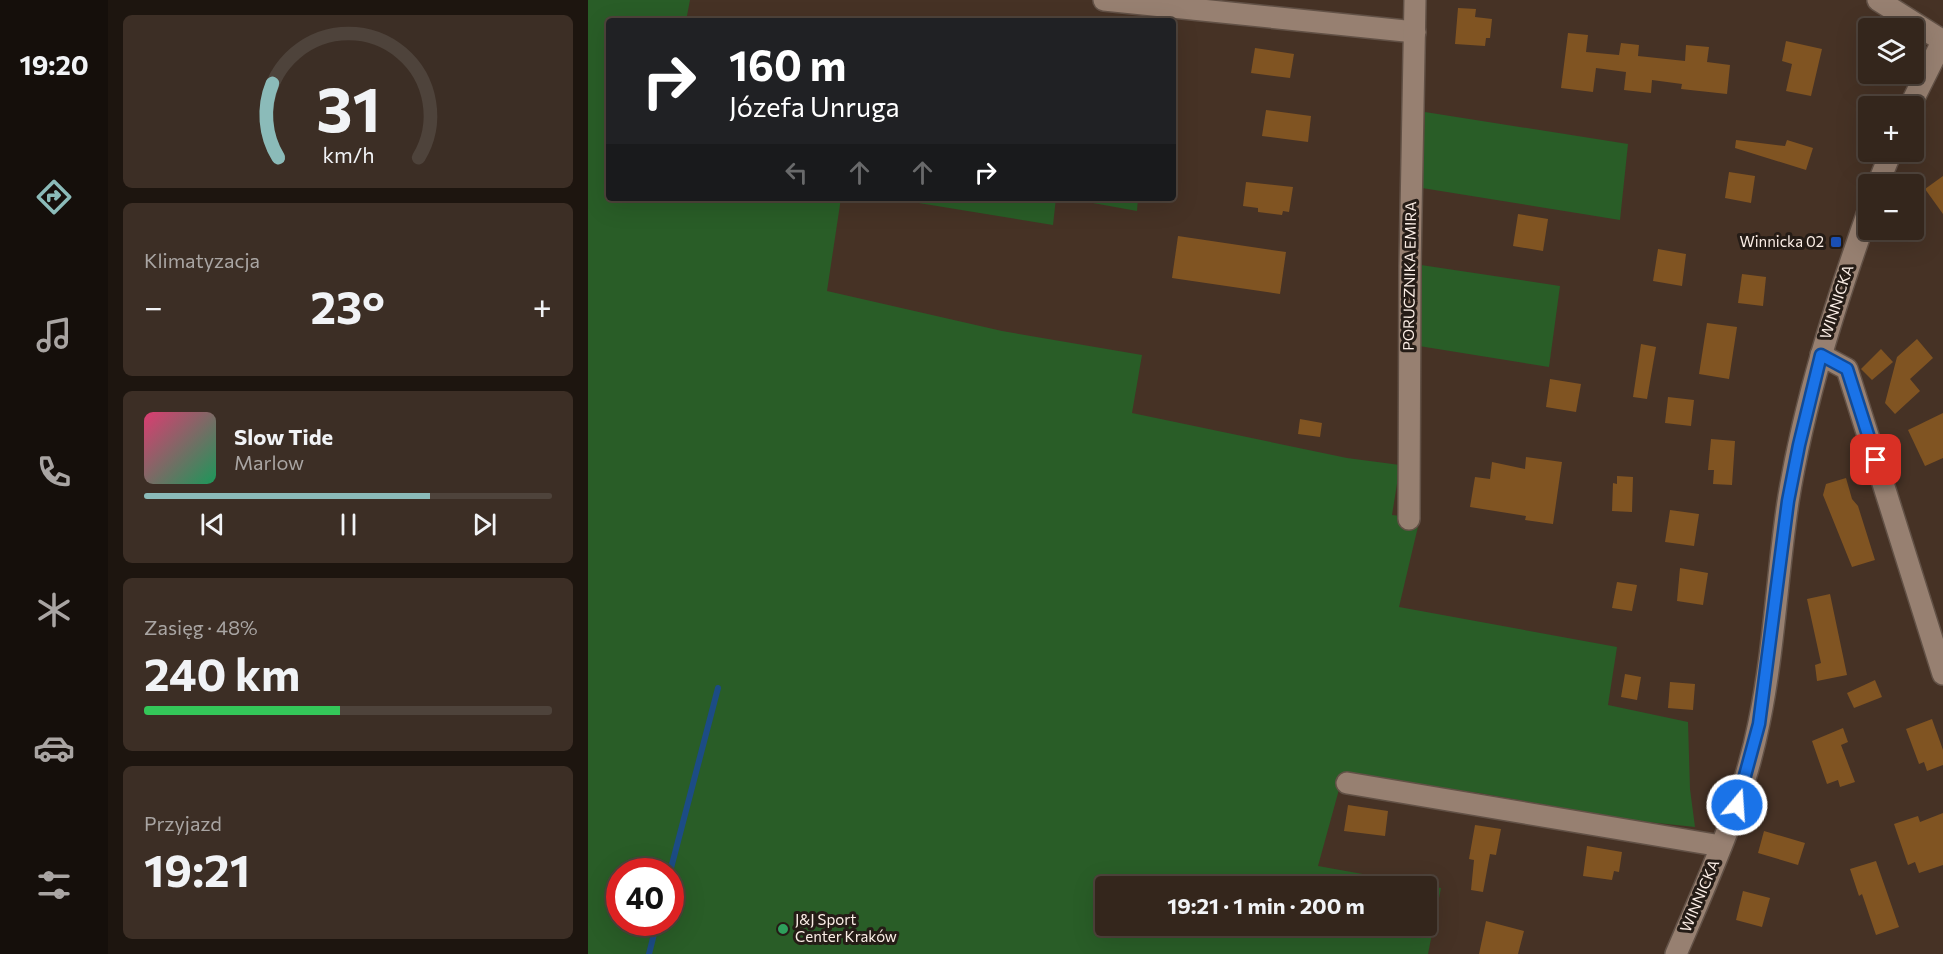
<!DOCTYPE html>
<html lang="pl">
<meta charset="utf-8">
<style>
:root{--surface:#34261c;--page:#3c2e25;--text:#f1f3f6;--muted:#a9a5a3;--line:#4e433b;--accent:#8bbbb9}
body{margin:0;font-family:Commissioner,sans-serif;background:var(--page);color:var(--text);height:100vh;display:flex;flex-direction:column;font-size:22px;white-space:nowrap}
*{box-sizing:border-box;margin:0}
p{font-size:20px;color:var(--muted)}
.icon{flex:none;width:33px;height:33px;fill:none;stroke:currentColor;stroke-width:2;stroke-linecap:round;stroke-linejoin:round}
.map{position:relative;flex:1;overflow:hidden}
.side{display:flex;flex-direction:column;gap:15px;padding:15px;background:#1d150f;width:480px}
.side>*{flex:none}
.guide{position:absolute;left:18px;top:18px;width:570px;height:183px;border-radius:6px;box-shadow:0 6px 24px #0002,0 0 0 2px var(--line);background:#202124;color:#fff;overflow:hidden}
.fabs{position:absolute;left:1270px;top:18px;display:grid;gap:12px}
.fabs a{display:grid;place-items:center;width:66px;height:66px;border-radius:6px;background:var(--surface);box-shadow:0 6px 24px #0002,0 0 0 2px var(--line);font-size:30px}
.speed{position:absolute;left:18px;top:858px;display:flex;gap:12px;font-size:30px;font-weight:700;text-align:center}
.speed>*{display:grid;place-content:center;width:78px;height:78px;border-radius:50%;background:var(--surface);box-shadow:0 6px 24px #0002,0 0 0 2px var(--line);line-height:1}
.speed .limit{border:9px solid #d22;background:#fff;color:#111}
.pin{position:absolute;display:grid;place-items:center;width:51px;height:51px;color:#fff;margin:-26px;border-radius:12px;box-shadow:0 3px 9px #0006}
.me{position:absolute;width:66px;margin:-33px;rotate:18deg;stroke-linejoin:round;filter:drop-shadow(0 0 4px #0008)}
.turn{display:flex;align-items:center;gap:21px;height:126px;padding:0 24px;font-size:27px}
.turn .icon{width:78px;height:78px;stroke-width:2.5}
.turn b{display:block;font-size:42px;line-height:51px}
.lanes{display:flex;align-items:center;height:57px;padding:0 24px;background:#0003;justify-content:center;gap:30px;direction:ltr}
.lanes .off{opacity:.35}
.big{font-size:45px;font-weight:700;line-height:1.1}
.side .card{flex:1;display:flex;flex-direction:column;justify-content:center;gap:9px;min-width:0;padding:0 21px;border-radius:9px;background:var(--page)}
.side .dial{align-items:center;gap:0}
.dial svg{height:156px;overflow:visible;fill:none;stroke:var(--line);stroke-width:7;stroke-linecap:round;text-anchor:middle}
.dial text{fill:var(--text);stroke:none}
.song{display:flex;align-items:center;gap:18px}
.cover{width:72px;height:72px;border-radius:9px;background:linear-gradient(135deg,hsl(340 70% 55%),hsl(150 70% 35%))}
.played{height:6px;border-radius:3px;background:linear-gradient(90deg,var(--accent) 70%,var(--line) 70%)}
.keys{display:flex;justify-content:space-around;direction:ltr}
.heat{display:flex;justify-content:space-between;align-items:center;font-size:33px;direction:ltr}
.charge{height:9px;border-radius:4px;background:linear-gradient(90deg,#34c759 48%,var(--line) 0)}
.trip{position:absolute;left:507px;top:876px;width:342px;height:60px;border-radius:6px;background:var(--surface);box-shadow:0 6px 24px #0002,0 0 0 2px var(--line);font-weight:700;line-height:60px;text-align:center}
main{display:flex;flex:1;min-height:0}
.dock{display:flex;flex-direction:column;width:108px;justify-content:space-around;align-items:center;background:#150f0b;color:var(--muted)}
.dock .icon{width:42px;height:42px}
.dock .selected{color:var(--accent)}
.dock b{font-size:27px;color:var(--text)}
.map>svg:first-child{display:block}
.green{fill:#295d27;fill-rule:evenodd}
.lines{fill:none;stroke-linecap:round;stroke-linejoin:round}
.stream{stroke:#1c4c85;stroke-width:6}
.building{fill:#805422}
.minor-casing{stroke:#625146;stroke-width:24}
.minor{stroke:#978071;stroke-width:21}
.route-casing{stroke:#114b97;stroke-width:15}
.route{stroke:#1a73e8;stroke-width:10}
.transit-dot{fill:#1a4fb4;stroke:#251c16;stroke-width:2}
.leisure-dot{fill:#2e9e5b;stroke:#251c16;stroke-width:2}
.labels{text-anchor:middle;stroke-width:6;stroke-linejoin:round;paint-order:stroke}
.poi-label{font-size:15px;fill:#fcefe7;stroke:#251c16;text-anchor:end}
.street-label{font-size:15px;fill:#fcefe7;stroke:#251c16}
</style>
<main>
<nav class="dock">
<b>19:20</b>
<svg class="icon selected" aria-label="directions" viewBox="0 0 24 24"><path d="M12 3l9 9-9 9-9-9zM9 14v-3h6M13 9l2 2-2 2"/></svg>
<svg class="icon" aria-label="music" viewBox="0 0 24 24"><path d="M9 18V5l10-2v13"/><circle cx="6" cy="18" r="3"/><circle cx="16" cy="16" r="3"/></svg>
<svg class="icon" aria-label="phone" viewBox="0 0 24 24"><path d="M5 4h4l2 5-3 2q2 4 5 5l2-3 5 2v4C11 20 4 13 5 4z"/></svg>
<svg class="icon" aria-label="climate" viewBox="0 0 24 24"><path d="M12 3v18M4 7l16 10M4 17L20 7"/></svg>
<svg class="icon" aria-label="car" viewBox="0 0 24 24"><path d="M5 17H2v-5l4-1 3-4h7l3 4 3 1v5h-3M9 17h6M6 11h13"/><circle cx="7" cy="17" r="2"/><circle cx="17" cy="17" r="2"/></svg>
<svg class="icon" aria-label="filters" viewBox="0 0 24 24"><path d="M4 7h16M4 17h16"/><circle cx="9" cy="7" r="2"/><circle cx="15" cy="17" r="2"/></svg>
</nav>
<section class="side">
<div class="card dial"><svg viewBox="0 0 100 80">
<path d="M14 69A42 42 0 1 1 86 69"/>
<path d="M14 69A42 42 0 0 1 11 31" stroke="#8bbbb9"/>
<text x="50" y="56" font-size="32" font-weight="700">31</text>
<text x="50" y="72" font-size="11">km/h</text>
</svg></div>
<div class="card"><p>Klimatyzacja</p>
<div class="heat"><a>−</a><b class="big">23°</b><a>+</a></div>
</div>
<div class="card">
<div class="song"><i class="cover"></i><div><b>Slow Tide</b><p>Marlow</p></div></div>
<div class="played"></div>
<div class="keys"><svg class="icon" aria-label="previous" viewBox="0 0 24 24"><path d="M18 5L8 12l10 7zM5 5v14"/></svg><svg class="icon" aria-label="pause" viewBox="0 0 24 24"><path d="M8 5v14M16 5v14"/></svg><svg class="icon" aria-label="next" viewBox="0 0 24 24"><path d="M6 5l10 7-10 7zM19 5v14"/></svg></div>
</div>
<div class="card"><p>Zasięg · 48%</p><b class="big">240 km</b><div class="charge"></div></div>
<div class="card"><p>Przyjazd</p><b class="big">19:21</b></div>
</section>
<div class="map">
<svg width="1355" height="954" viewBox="0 0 1355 954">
<rect width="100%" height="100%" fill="#463225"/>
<!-- green -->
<g class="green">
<path d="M0 0H102L98 21H21V198H253L239 291 414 331 554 355 544 413 759 458 812 465 804 515 832 518 811 607 1029 647 1020 705 1100 722 1102 789 1107 827 1050 821 891 793 755 775 730 866 853 888 840 954H0ZM32 872H82V922H32ZM518 886H838V926H518Z"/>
<path d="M837 112 1040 144 1032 220 834 188Z"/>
<path d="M300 198H468L465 225Z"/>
<path d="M477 198H550L549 211Z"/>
<path d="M833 265 972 286 961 367 831 346Z"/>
</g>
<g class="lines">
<!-- stream -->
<g class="stream">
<path d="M82 872 130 688"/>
<path d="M61 954 69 922"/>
</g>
</g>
<!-- building -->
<g class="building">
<path d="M870 8 888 9 887 17 904 19 902 38H898L897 46 867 44Z"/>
<path d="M980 33 1000 35 998 52 1031 55 1033 43 1051 45 1050 56 1097 61 1098 45 1121 47 1119 62 1142 65 1139 94 1093 89 1094 84 1064 80 1063 93 1036 90 1038 72 1008 68 1005 92 973 88Z"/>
<path d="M1198 41 1234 49 1223 96 1198 91 1204 64 1194 61Z"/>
<path d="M667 48 706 54 702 78 663 73Z"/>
<path d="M678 110 723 116 720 142 674 136Z"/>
<path d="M1148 140 1197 146 1199 140 1225 148 1218 170 1147 148Z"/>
<path d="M1141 172 1167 176 1163 203 1137 198Z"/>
<path d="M1355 176V214L1337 189Z"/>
<path d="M658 182 705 187 701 212 695 211 694 215 670 212V208L655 206Z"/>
<path d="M930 214 960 219 955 251 925 246Z"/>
<path d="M590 236 698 252 692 294 584 278Z"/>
<path d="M1070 249 1098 254 1094 286 1065 281Z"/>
<path d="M1154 274 1178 277 1175 306 1150 303Z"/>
<path d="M1119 323 1149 327 1141 379 1111 374Z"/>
<path d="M1329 339 1345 358 1322 379 1332 391 1307 414 1297 403 1309 357Z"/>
<path d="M1053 344 1068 347 1059 399 1045 397Z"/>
<path d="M1293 349 1305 362 1284 380 1273 369Z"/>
<path d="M962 379 993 384 988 412 958 407Z"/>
<path d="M1080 397 1106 400 1103 426 1077 423Z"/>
<path d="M1355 413V458L1337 466 1320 430Z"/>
<path d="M712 419 734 423 732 437 710 434Z"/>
<path d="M1123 439 1147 441 1144 485 1125 484 1126 470H1120Z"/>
<path d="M938 457 974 462 965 524 937 520 938 516 882 507 887 477 902 479 904 462 937 469Z"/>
<path d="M1029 476 1045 477 1044 512 1024 511 1025 483 1029 484Z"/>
<path d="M1258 478 1264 499 1270 506 1287 560 1264 567 1235 495 1238 484Z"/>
<path d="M1082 510 1111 514 1106 546 1077 542Z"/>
<path d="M1092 568 1120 573 1115 605 1089 601Z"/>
<path d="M1029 582 1049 585 1044 611 1024 608Z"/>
<path d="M1242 594 1259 675 1229 681 1227 665 1233 663 1219 599Z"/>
<path d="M1037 674 1053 677 1049 700 1033 697Z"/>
<path d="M1287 680 1294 697 1266 708 1259 693Z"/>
<path d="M1082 682 1107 684 1105 710 1080 708Z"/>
<path d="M1344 719 1355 750V765L1339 771 1336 762 1331 764 1318 729Z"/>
<path d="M1255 728 1260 742 1253 745 1267 782 1252 787 1250 780 1239 784 1224 741Z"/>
<path d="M760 805 800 811 797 836 756 831Z"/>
<path d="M1355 813V865L1331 873 1327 862 1320 865 1306 824 1330 816 1332 822Z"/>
<path d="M887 825 913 829 908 855 902 854 895 892 883 890 886 860 881 859Z"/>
<path d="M1176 831 1217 843 1210 865 1170 853Z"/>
<path d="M999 846 1034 852 1031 872 1026 871 1024 880 995 876Z"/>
<path d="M1288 861 1311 927 1288 935 1274 894 1271 896 1262 869Z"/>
<path d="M1155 891 1182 898 1174 927 1148 920Z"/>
<path d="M898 921 936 931 930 954H891Z"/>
</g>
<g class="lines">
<!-- minor casing -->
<g class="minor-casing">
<g id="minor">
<path d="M516 0 827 32"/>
<path d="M1290 0 1355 41"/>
<path d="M1322 106 1355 40"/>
<path d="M1290 184 1303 152"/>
<path d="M1233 355 1259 369 1355 674"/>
<path d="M821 519 822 266 827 0"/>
<path d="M759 783 1133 846"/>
<path d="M1088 954C1120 879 1155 804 1171 723 1186 651 1189 576 1200 502 1216 401 1247 305 1281 209"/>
</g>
</g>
<!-- minor -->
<use href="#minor" class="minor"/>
</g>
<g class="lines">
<!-- route casing -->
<g class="route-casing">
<path id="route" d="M1149 805 1171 724 1200 501 1211 445 1233 355 1259 369 1288 460"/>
</g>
<!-- route -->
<use href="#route" class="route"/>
</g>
<!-- markers -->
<rect class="transit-dot" x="1242" y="236" width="12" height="12" rx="3"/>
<circle class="leisure-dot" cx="195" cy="929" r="6"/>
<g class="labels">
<!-- poi labels -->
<g class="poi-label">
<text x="1236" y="247">Winnicka 02</text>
<text x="207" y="925" text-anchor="start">J&amp;J Sport<tspan x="207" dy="17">Center Kraków</tspan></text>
</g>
<!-- street labels -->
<g class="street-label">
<text transform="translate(822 276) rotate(-89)" y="5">PORUCZNIKA EMIRA</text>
<text transform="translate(1249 302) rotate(-72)" y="5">WINNICKA</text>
<text transform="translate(1112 896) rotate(-67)" y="5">WINNICKA</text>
</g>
</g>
</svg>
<div class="fabs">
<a><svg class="icon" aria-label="layers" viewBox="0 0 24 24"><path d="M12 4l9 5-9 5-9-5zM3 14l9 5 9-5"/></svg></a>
<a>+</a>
<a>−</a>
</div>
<div class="speed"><div class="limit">40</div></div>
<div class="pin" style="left:1288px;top:460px;background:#d93025"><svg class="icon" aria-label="arrive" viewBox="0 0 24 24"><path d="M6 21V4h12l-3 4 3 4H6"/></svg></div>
<svg class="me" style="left:1149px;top:805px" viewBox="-20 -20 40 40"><circle r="17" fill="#1a73e8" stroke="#fff" stroke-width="3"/><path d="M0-11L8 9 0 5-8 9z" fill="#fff"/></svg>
<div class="trip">19:21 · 1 min · 200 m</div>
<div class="guide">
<div class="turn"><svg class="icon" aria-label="right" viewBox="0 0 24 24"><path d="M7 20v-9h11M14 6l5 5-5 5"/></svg><div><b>160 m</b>Józefa Unruga</div></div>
<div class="lanes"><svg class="icon off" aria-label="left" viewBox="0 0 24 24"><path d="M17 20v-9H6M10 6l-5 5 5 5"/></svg><svg class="icon off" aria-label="ahead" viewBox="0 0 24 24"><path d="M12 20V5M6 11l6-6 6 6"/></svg><svg class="icon off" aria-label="ahead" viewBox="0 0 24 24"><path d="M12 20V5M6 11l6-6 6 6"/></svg><svg class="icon" aria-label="right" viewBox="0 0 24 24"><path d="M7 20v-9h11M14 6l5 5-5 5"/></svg></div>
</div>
</div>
</main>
